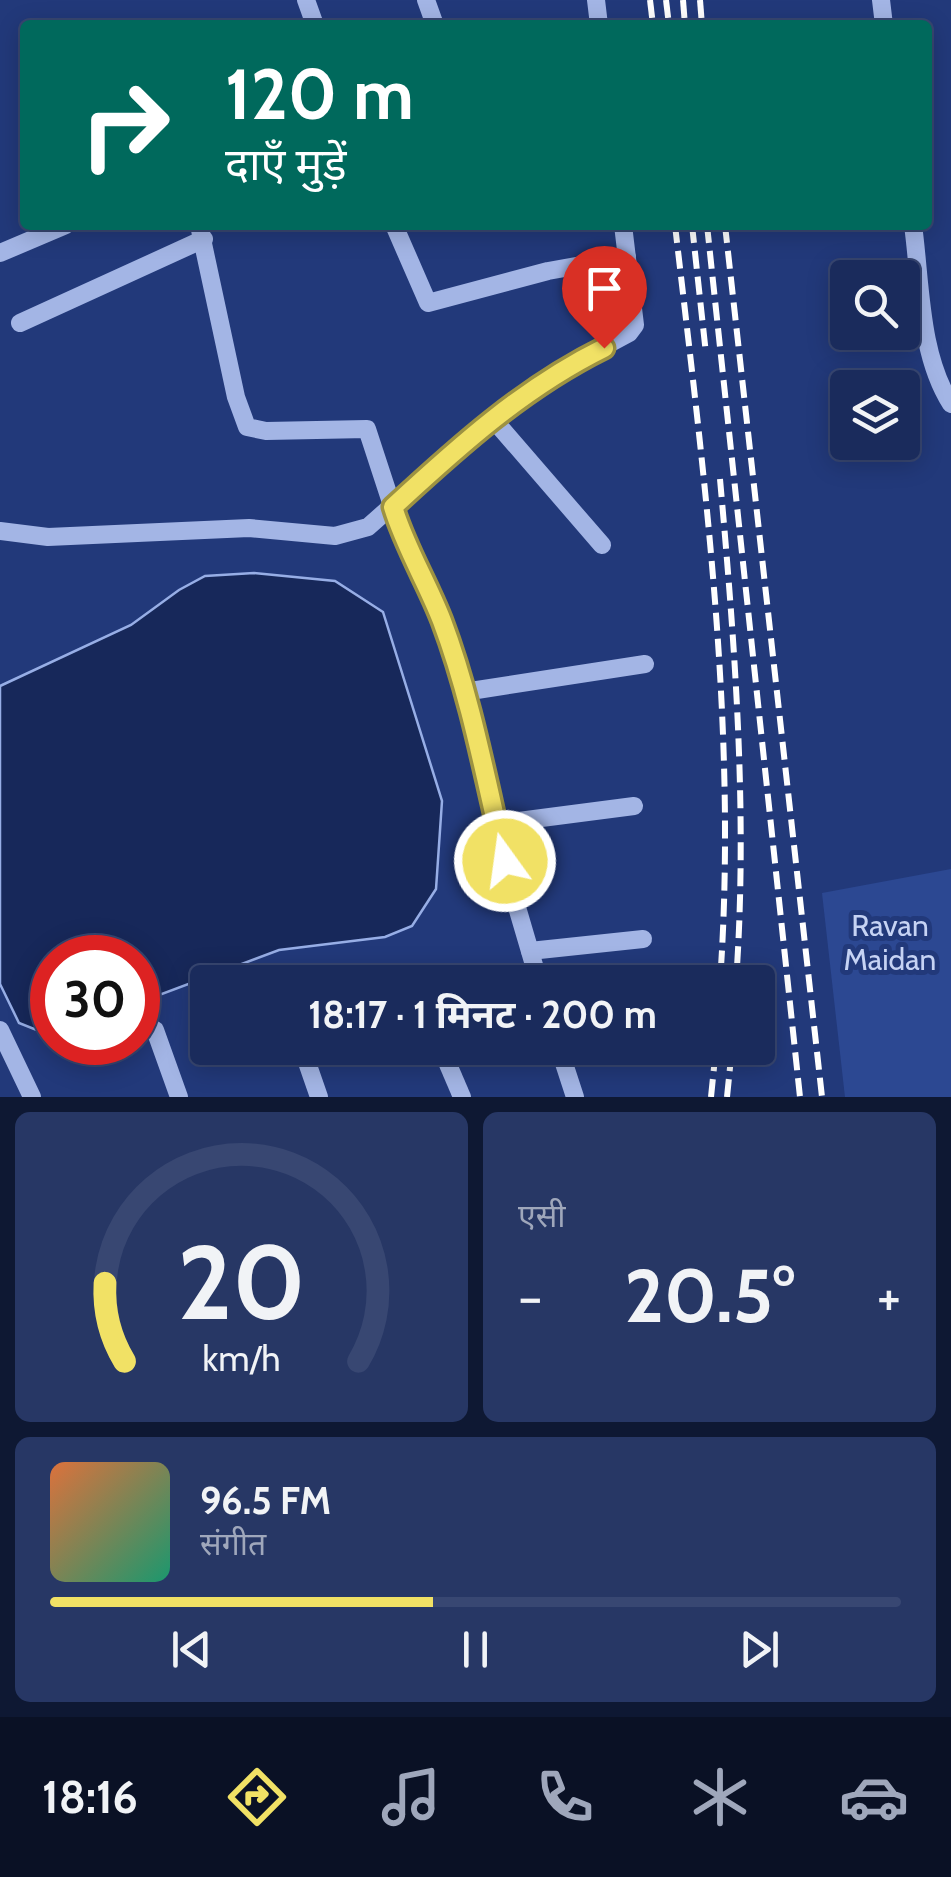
<!DOCTYPE html>
<html lang="hi">
<meta charset="utf-8">
<style>
:root{--surface:#1a2b5c;--page:#273765;--text:#f1f3f6;--muted:#9fa7bb;--line:#384772;--accent:#f1e165}
body{margin:0;font-family:Cabin,"Noto Sans Devanagari",sans-serif;background:var(--page);color:var(--text);height:100vh;display:flex;flex-direction:column;font-size:38px;white-space:nowrap}
*{box-sizing:border-box;margin:0}
p{font-size:32px;color:var(--muted)}
.icon{flex:none;width:55px;height:55px;fill:none;stroke:currentColor;stroke-width:2;stroke-linecap:round;stroke-linejoin:round}
.map{position:relative;height:1097px;overflow:hidden}
.sheet{display:flex;flex-direction:column;gap:15px;padding:15px;background:#0e1833;flex:1}
.sheet>*{flex:none}
.guide{position:absolute;left:20px;top:20px;width:912px;height:210px;border-radius:10px;box-shadow:0 5px 25px #0003,0 0 0 2px var(--line);background:#00695c;color:#fff;overflow:hidden}
.fabs{position:absolute;left:830px;top:260px;display:grid;gap:20px}
.fabs a{display:grid;place-items:center;width:90px;height:90px;border-radius:10px;background:var(--surface);box-shadow:0 5px 25px #0003,0 0 0 2px var(--line);font-size:50px}
.speed{position:absolute;left:30px;top:935px;display:flex;gap:20px;font-size:50px;font-weight:700;text-align:center}
.speed>*{display:grid;place-content:center;width:130px;height:130px;border-radius:50%;background:var(--surface);box-shadow:0 5px 25px #0003,0 0 0 2px var(--line);line-height:1}
.speed .limit{border:15px solid #d22;background:#fff;color:#111}
.pin{position:absolute;display:grid;place-items:center;width:85px;height:85px;color:#fff;margin:-102px -42px;border-radius:50% 50% 50% 0;rotate:-45deg;box-shadow:0 0 10px #0007}
.pin .icon{rotate:45deg}
.me{position:absolute;width:110px;margin:-55px;rotate:346deg;stroke-linejoin:round;filter:drop-shadow(0 0 8px #0008)}
.turn{display:flex;align-items:center;gap:35px;height:210px;padding:0 40px;font-size:45px}
.turn .icon{width:130px;height:130px;stroke-width:2.5}
.turn b{display:block;font-size:70px;line-height:85px}
.big{font-size:75px;font-weight:700;line-height:1.1}
.sheet .widget{flex:1;display:flex;flex-direction:column;justify-content:center;gap:15px;min-width:0;padding:0 35px;border-radius:15px;background:var(--page)}
.sheet .dial{align-items:center;gap:0}
.dial svg{height:260px;overflow:visible;fill:none;stroke:var(--line);stroke-width:7;stroke-linecap:round;text-anchor:middle}
.dial text{fill:var(--text);stroke:none}
.song{display:flex;align-items:center;gap:30px}
.cover{width:120px;height:120px;border-radius:15px;background:linear-gradient(135deg,hsl(20 70% 55%),hsl(160 70% 35%))}
.played{height:10px;border-radius:5px;background:linear-gradient(90deg,var(--accent) 45%,var(--line) 45%)}
.keys{display:flex;justify-content:space-around;direction:ltr}
.heat{display:flex;justify-content:space-between;align-items:center;font-size:55px;direction:ltr}
.sheet .tiles{flex:1;display:grid;gap:15px;grid-template-columns:1fr 1fr}
.widget:last-child{grid-column:span 2}
.trip{position:absolute;left:190px;top:965px;width:585px;height:100px;border-radius:10px;background:var(--surface);box-shadow:0 5px 25px #0003,0 0 0 2px var(--line);font-weight:700;line-height:100px;text-align:center}
.tabs{display:flex;height:160px;justify-content:space-around;align-items:center;background:#0a1125;color:var(--muted)}
.tabs .icon{width:70px;height:70px}
.tabs .on{color:var(--accent)}
.tabs b{font-size:45px;color:var(--text)}
.map>svg:first-child{display:block}
.green{fill:#2c4892}
.water{fill:#17285a;stroke:#97aee6;stroke-width:2.5}
.lines{fill:none;stroke-linecap:round;stroke-linejoin:round}
.minor{stroke:#a3b5e5;stroke-width:18}
.rail{stroke:#fff;stroke-width:6;stroke-dasharray:18 8;stroke-linecap:butt}
.route-casing{stroke:#9d9242;stroke-width:25}
.route{stroke:#f1e165;stroke-width:18}
.labels{text-anchor:middle;stroke-width:10;stroke-linejoin:round;paint-order:stroke}
.park-label{font-size:30px;fill:#c6d3f4;stroke:#22397a}
</style>
<div class="map">
<svg width="951" height="1097" viewBox="0 0 951 1097">
<rect width="100%" height="100%" fill="#22397a"/>
<!-- green -->
<path class="green" d="M951 869V1097H845L822 893Z"/>
<!-- water -->
<path class="water" d="M254 573 335 581 383 612 442 801 436 889 412 926 385 937 279 950 138 1003V958H52V1029L39 1031 19 1023 0 984V686L131 625 179 590 205 576Z"/>
<g class="lines">
<!-- minor -->
<g class="minor">
<path d="M306 0 315 25"/>
<path d="M426 0 435 25"/>
<path d="M596 0 599 25"/>
<path d="M881 0 884 25"/>
<path d="M199 225 236 397 247 427 266 431 367 429 402 536 441 619 464 692"/>
<path d="M394 225 428 303 548 271 627 257"/>
<path d="M913 225C921 283 919 354 951 404"/>
<path d="M0 253 66 225"/>
<path d="M20 323 204 239"/>
<path d="M493 419 602 545"/>
<path d="M0 531 48 537 249 528 335 536 368 527 473 434 560 370 629 333 635 325 623 225"/>
<path d="M496 824 634 806"/>
<path d="M530 951 643 939"/>
<path d="M539 982 514 897 464 692 645 664"/>
<path d="M0 1030 32 1097"/>
<path d="M155 1030 179 1097"/>
<path d="M302 1048 319 1097"/>
<path d="M441 1048 462 1097"/>
<path d="M559 1048 575 1097"/>
</g>
<!-- rail -->
<g class="rail">
<path d="M650 0 653 25"/>
<path d="M666 0 669 25"/>
<path d="M683 0 685 25"/>
<path d="M700 0 702 25"/>
<path d="M675 225C704 476 738 729 720 982"/>
<path d="M692 225 706 354"/>
<path d="M707 225 800 1097"/>
<path d="M725 225 822 1097"/>
<path d="M720 479C735 647 748 814 736 982"/>
<path d="M711 1097 716 1048"/>
<path d="M727 1097 732 1048"/>
</g>
</g>
<g class="lines">
<!-- route casing -->
<g class="route-casing">
<path id="route" d="M505 861C486 781 471 698 442 621 427 582 405 547 393 507 458 447 523 388 604 348"/>
</g>
<!-- route -->
<use href="#route" class="route"/>
</g>
<g class="labels">
<!-- park labels -->
<g class="park-label">
<text x="890" y="936">Ravan<tspan x="890" dy="34">Maidan</tspan></text>
</g>
</g>
</svg>
<div class="fabs">
<a><svg class="icon" aria-label="search" viewBox="0 0 24 24"><circle cx="10" cy="10" r="6"/><path d="M15 15l6 6"/></svg></a>
<a><svg class="icon" aria-label="layers" viewBox="0 0 24 24"><path d="M12 4l9 5-9 5-9-5zM3 14l9 5 9-5"/></svg></a>
</div>
<div class="speed"><div class="limit">30</div></div>
<div class="pin" style="left:604px;top:348px;background:#d93025"><svg class="icon" aria-label="arrive" viewBox="0 0 24 24"><path d="M6 21V4h12l-3 4 3 4H6"/></svg></div>
<svg class="me" style="left:505px;top:861px" viewBox="-20 -20 40 40"><circle r="17" fill="#f1e165" stroke="#fff" stroke-width="3"/><path d="M0-11L8 9 0 5-8 9z" fill="#fff"/></svg>
<div class="trip">18:17 · 1 मिनट · 200 m</div>
<div class="guide">
<div class="turn"><svg class="icon" aria-label="right" viewBox="0 0 24 24"><path d="M7 20v-9h11M14 6l5 5-5 5"/></svg><div><b>120 m</b>दाएँ मुड़ें</div></div>
</div>
</div>
<section class="sheet">
<div class="tiles">
<div class="widget dial"><svg viewBox="0 0 100 80">
<path d="M14 69A42 42 0 1 1 86 69"/>
<path d="M14 69A42 42 0 0 1 8 45" stroke="#f1e165"/>
<text x="50" y="56" font-size="32" font-weight="700">20</text>
<text x="50" y="72" font-size="11">km/h</text>
</svg></div>
<div class="widget"><p>एसी</p>
<div class="heat"><a>−</a><b class="big">20.5°</b><a>+</a></div>
</div>
<div class="widget">
<div class="song"><i class="cover"></i><div><b>96.5 FM</b><p>संगीत</p></div></div>
<div class="played"></div>
<div class="keys"><svg class="icon" aria-label="previous" viewBox="0 0 24 24"><path d="M18 5L8 12l10 7zM5 5v14"/></svg><svg class="icon" aria-label="pause" viewBox="0 0 24 24"><path d="M8 5v14M16 5v14"/></svg><svg class="icon" aria-label="next" viewBox="0 0 24 24"><path d="M6 5l10 7-10 7zM19 5v14"/></svg></div>
</div>
</div>
</section>
<nav class="tabs">
<b>18:16</b>
<svg class="icon on" aria-label="directions" viewBox="0 0 24 24"><path d="M12 3l9 9-9 9-9-9zM9 14v-3h6M13 9l2 2-2 2"/></svg>
<svg class="icon" aria-label="music" viewBox="0 0 24 24"><path d="M9 18V5l10-2v13"/><circle cx="6" cy="18" r="3"/><circle cx="16" cy="16" r="3"/></svg>
<svg class="icon" aria-label="phone" viewBox="0 0 24 24"><path d="M5 4h4l2 5-3 2q2 4 5 5l2-3 5 2v4C11 20 4 13 5 4z"/></svg>
<svg class="icon" aria-label="climate" viewBox="0 0 24 24"><path d="M12 3v18M4 7l16 10M4 17L20 7"/></svg>
<svg class="icon" aria-label="car" viewBox="0 0 24 24"><path d="M5 17H2v-5l4-1 3-4h7l3 4 3 1v5h-3M9 17h6M6 11h13"/><circle cx="7" cy="17" r="2"/><circle cx="17" cy="17" r="2"/></svg>
</nav>
